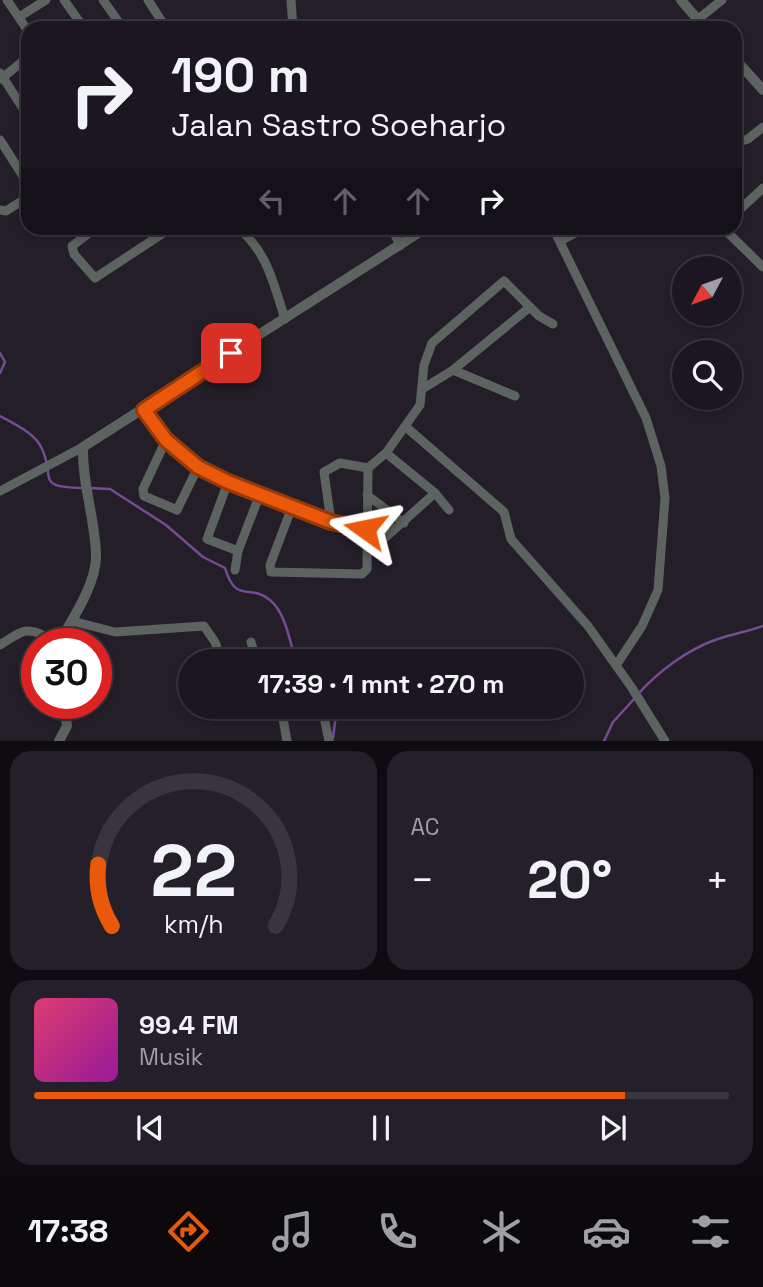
<!DOCTYPE html>
<html lang="id">
<meta charset="utf-8">
<style>
:root{--surface:#1b161f;--page:#241f28;--text:#f1f3f6;--muted:#a09fa4;--line:#39353d;--accent:#ea580c}
body{margin:0;font-family:"Space Grotesk",sans-serif;background:var(--page);color:var(--text);height:100vh;display:flex;flex-direction:column;font-size:26px;white-space:nowrap}
*{box-sizing:border-box;margin:0}
p{font-size:23px;color:var(--muted)}
.icon{flex:none;width:38px;height:38px;fill:none;stroke:currentColor;stroke-width:2;stroke-linecap:round;stroke-linejoin:round}
.map{position:relative;height:741px;overflow:hidden}
.panel{display:flex;flex-direction:column;gap:10px;padding:10px;background:#0f0c11;flex:1}
.panel>*{flex:none}
.top-card{position:absolute;left:21px;top:21px;width:721px;height:214px;border-radius:21px;box-shadow:0 4px 10px #0003,0 0 0 2px var(--line);background:#1b161f;color:var(--text);overflow:hidden}
.needle{width:46px;rotate:229deg}
.fabs{position:absolute;left:672px;top:256px;display:grid;gap:14px}
.fabs a{display:grid;place-items:center;width:70px;height:70px;border-radius:50%;background:var(--surface);box-shadow:0 4px 10px #0003,0 0 0 2px var(--line);font-size:35px}
.speed{position:absolute;left:21px;top:628px;display:flex;gap:14px;font-size:35px;font-weight:700;text-align:center}
.speed>*{display:grid;place-content:center;width:91px;height:91px;border-radius:50%;background:var(--surface);box-shadow:0 4px 10px #0003,0 0 0 2px var(--line);line-height:1}
.speed .limit{border:10px solid #d22;background:#fff;color:#111}
.pin{position:absolute;display:grid;place-items:center;width:60px;height:60px;color:#fff;margin:-30px;border-radius:14px;box-shadow:0 4px 10px #0006}
.me{position:absolute;width:77px;margin:-38px;rotate:282deg;stroke-linejoin:round;filter:drop-shadow(0 0 5px #0008)}
.turn{display:flex;align-items:center;gap:24px;height:147px;padding:0 35px;font-size:32px}
.turn .icon{width:91px;height:91px;stroke-width:2.5}
.turn b{display:block;font-size:49px;line-height:60px}
.lanes{display:flex;align-items:center;height:66px;padding:0 35px;background:#0003;justify-content:center;gap:35px;direction:ltr}
.lanes .off{opacity:.35}
.big{font-size:52px;font-weight:600;line-height:1.1}
.panel .widget{flex:1;display:flex;flex-direction:column;justify-content:center;gap:10px;min-width:0;padding:0 24px;border-radius:21px;background:var(--page)}
.panel .dial{align-items:center;gap:0}
.dial svg{height:182px;overflow:visible;fill:none;stroke:var(--line);stroke-width:7;stroke-linecap:round;text-anchor:middle}
.dial text{fill:var(--text);stroke:none}
.song{display:flex;align-items:center;gap:21px}
.cover{width:84px;height:84px;border-radius:10px;background:linear-gradient(135deg,hsl(340 70% 55%),hsl(300 70% 35%))}
.played{height:7px;border-radius:4px;background:linear-gradient(90deg,var(--accent) 85%,var(--line) 85%)}
.keys{display:flex;justify-content:space-around;direction:ltr}
.heat{display:flex;justify-content:space-between;align-items:center;font-size:38px;direction:ltr}
.panel .tiles{flex:1;display:grid;gap:10px;grid-template-columns:1fr 1fr}
.widget:last-child{grid-column:span 2}
.trip{position:absolute;left:178px;top:649px;width:406px;height:70px;border-radius:35px;background:var(--surface);box-shadow:0 4px 10px #0003,0 0 0 2px var(--line);font-weight:600;line-height:70px;text-align:center}
.dock{display:flex;height:112px;justify-content:space-around;align-items:center;background:#0b090c;color:var(--muted)}
.dock .icon{width:49px;height:49px}
.dock .selected{color:var(--accent)}
.dock b{font-size:32px;color:var(--text)}
.map>svg:first-child{display:block}
.lines{fill:none;stroke-linecap:round;stroke-linejoin:round}
.stream{stroke:#744c96;stroke-width:2.5}
.minor{stroke:#5d6360;stroke-width:9}
.tertiary{stroke:#5d6360;stroke-width:10}
.route-casing{stroke:#983908;stroke-width:18}
.route{stroke:#ea580c;stroke-width:12}
</style>
<div class="map">
<svg width="763" height="741" viewBox="0 0 763 741">
<rect width="100%" height="100%" fill="#241e29"/>
<g class="lines">
<!-- stream -->
<g class="stream">
<path d="M0 353 5 362 0 373"/>
<path d="M0 416C13 423 32 432 40 445 58 477 32 487 82 488"/>
<path d="M89 488 110 489 166 525 203 557 225 568C236 605 250 583 270 600 286 613 290 643 296 662"/>
<path d="M639 693C659 671 687 650 715 640 731 634 747 632 763 626"/>
<path d="M333 738 337 707"/>
<path d="M604 741 613 722 635 698"/>
</g>
<!-- minor -->
<g class="minor">
<path d="M7 0 28 31"/>
<path d="M64 0 84 28"/>
<path d="M103 0 123 28"/>
<path d="M148 0 166 28"/>
<path d="M291 0 293 28"/>
<path d="M19 17 46 0"/>
<path d="M697 20 722 0"/>
<path d="M0 73 28 116"/>
<path d="M1 79 28 57"/>
<path d="M0 140 28 184"/>
<path d="M735 143 748 139 763 127"/>
<path d="M0 210 6 211 28 197"/>
<path d="M735 214 763 188"/>
<path d="M96 228 72 246 74 254 95 278 171 228"/>
<path d="M238 228C267 251 274 285 285 319"/>
<path d="M392 228 400 246"/>
<path d="M553 228 646 418 661 466 665 498 658 590 642 626 617 664"/>
<path d="M723 228 763 267"/>
<path d="M560 241 585 228"/>
<path d="M453 370 530 307"/>
<path d="M424 388 453 370 515 396"/>
<path d="M144 410 166 440 198 467 228 482 331 522 365 529"/>
<path d="M406 427 504 512 511 539 588 626 632 688 665 741"/>
<path d="M166 440 143 489 144 496 177 510 198 467"/>
<path d="M386 453 435 493 449 510"/>
<path d="M228 482 207 539 238 551"/>
<path d="M0 491 83 447"/>
<path d="M367 495 404 523"/>
<path d="M292 507 270 565 271 572 362 574 367 569 368 468 386 453 420 405 424 365 432 343 504 281 539 316 553 324"/>
<path d="M331 522 324 472 340 463 368 468"/>
<path d="M368 553 435 493"/>
<path d="M235 570 238 551 260 494"/>
<path d="M72 621 115 632 204 626 215 642 222 662"/>
<path d="M251 642 257 662"/>
<path d="M0 645C30 625 27 628 59 643"/>
<path d="M281 707 287 741"/>
<path d="M322 707 329 741"/>
</g>
<!-- tertiary -->
<g class="tertiary">
<path d="M681 0 705 28"/>
<path d="M735 59 763 90"/>
<path d="M58 644C72 620 97 583 96 555 95 518 82 484 83 447L426 228"/>
<path d="M59 741 67 726 64 704"/>
</g>
</g>
<g class="lines">
<!-- route casing -->
<g class="route-casing">
<path id="route" d="M231 353 144 410 166 440 198 467 228 482 331 522 365 529"/>
</g>
<!-- route -->
<use href="#route" class="route"/>
</g>
</svg>
<div class="fabs">
<a><svg class="needle" viewBox="-14 -14 28 28"><path d="M0-13l5 13h-10z" fill="#e53935"/><path d="M0 13l5-13h-10z" fill="#a09fa4"/></svg></a>
<a><svg class="icon" aria-label="search" viewBox="0 0 24 24"><circle cx="10" cy="10" r="6"/><path d="M15 15l6 6"/></svg></a>
</div>
<div class="speed"><div class="limit">30</div></div>
<div class="pin" style="left:231px;top:353px;background:#d93025"><svg class="icon" aria-label="arrive" viewBox="0 0 24 24"><path d="M6 21V4h12l-3 4 3 4H6"/></svg></div>
<svg class="me" style="left:365px;top:529px" viewBox="-20 -20 40 40"><path d="M0-17L14 15 0 8-14 15z" fill="#ea580c" stroke="#fff" stroke-width="4"/></svg>
<div class="trip">17:39 · 1 mnt · 270 m</div>
<div class="top-card">
<div class="turn"><svg class="icon" aria-label="right" viewBox="0 0 24 24"><path d="M7 20v-9h11M14 6l5 5-5 5"/></svg><div><b>190 m</b>Jalan Sastro Soeharjo</div></div>
<div class="lanes"><svg class="icon off" aria-label="left" viewBox="0 0 24 24"><path d="M17 20v-9H6M10 6l-5 5 5 5"/></svg><svg class="icon off" aria-label="ahead" viewBox="0 0 24 24"><path d="M12 20V5M6 11l6-6 6 6"/></svg><svg class="icon off" aria-label="ahead" viewBox="0 0 24 24"><path d="M12 20V5M6 11l6-6 6 6"/></svg><svg class="icon" aria-label="right" viewBox="0 0 24 24"><path d="M7 20v-9h11M14 6l5 5-5 5"/></svg></div>
</div>
</div>
<section class="panel">
<div class="tiles">
<div class="widget dial"><svg viewBox="0 0 100 80">
<path d="M14 69A42 42 0 1 1 86 69"/>
<path d="M14 69A42 42 0 0 1 8 42" stroke="#ea580c"/>
<text x="50" y="56" font-size="32" font-weight="700">22</text>
<text x="50" y="72" font-size="11">km/h</text>
</svg></div>
<div class="widget"><p>AC</p>
<div class="heat"><a>−</a><b class="big">20°</b><a>+</a></div>
</div>
<div class="widget">
<div class="song"><i class="cover"></i><div><b>99.4 FM</b><p>Musik</p></div></div>
<div class="played"></div>
<div class="keys"><svg class="icon" aria-label="previous" viewBox="0 0 24 24"><path d="M18 5L8 12l10 7zM5 5v14"/></svg><svg class="icon" aria-label="pause" viewBox="0 0 24 24"><path d="M8 5v14M16 5v14"/></svg><svg class="icon" aria-label="next" viewBox="0 0 24 24"><path d="M6 5l10 7-10 7zM19 5v14"/></svg></div>
</div>
</div>
</section>
<nav class="dock">
<b>17:38</b>
<svg class="icon selected" aria-label="directions" viewBox="0 0 24 24"><path d="M12 3l9 9-9 9-9-9zM9 14v-3h6M13 9l2 2-2 2"/></svg>
<svg class="icon" aria-label="music" viewBox="0 0 24 24"><path d="M9 18V5l10-2v13"/><circle cx="6" cy="18" r="3"/><circle cx="16" cy="16" r="3"/></svg>
<svg class="icon" aria-label="phone" viewBox="0 0 24 24"><path d="M5 4h4l2 5-3 2q2 4 5 5l2-3 5 2v4C11 20 4 13 5 4z"/></svg>
<svg class="icon" aria-label="climate" viewBox="0 0 24 24"><path d="M12 3v18M4 7l16 10M4 17L20 7"/></svg>
<svg class="icon" aria-label="car" viewBox="0 0 24 24"><path d="M5 17H2v-5l4-1 3-4h7l3 4 3 1v5h-3M9 17h6M6 11h13"/><circle cx="7" cy="17" r="2"/><circle cx="17" cy="17" r="2"/></svg>
<svg class="icon" aria-label="filters" viewBox="0 0 24 24"><path d="M4 7h16M4 17h16"/><circle cx="9" cy="7" r="2"/><circle cx="15" cy="17" r="2"/></svg>
</nav>
